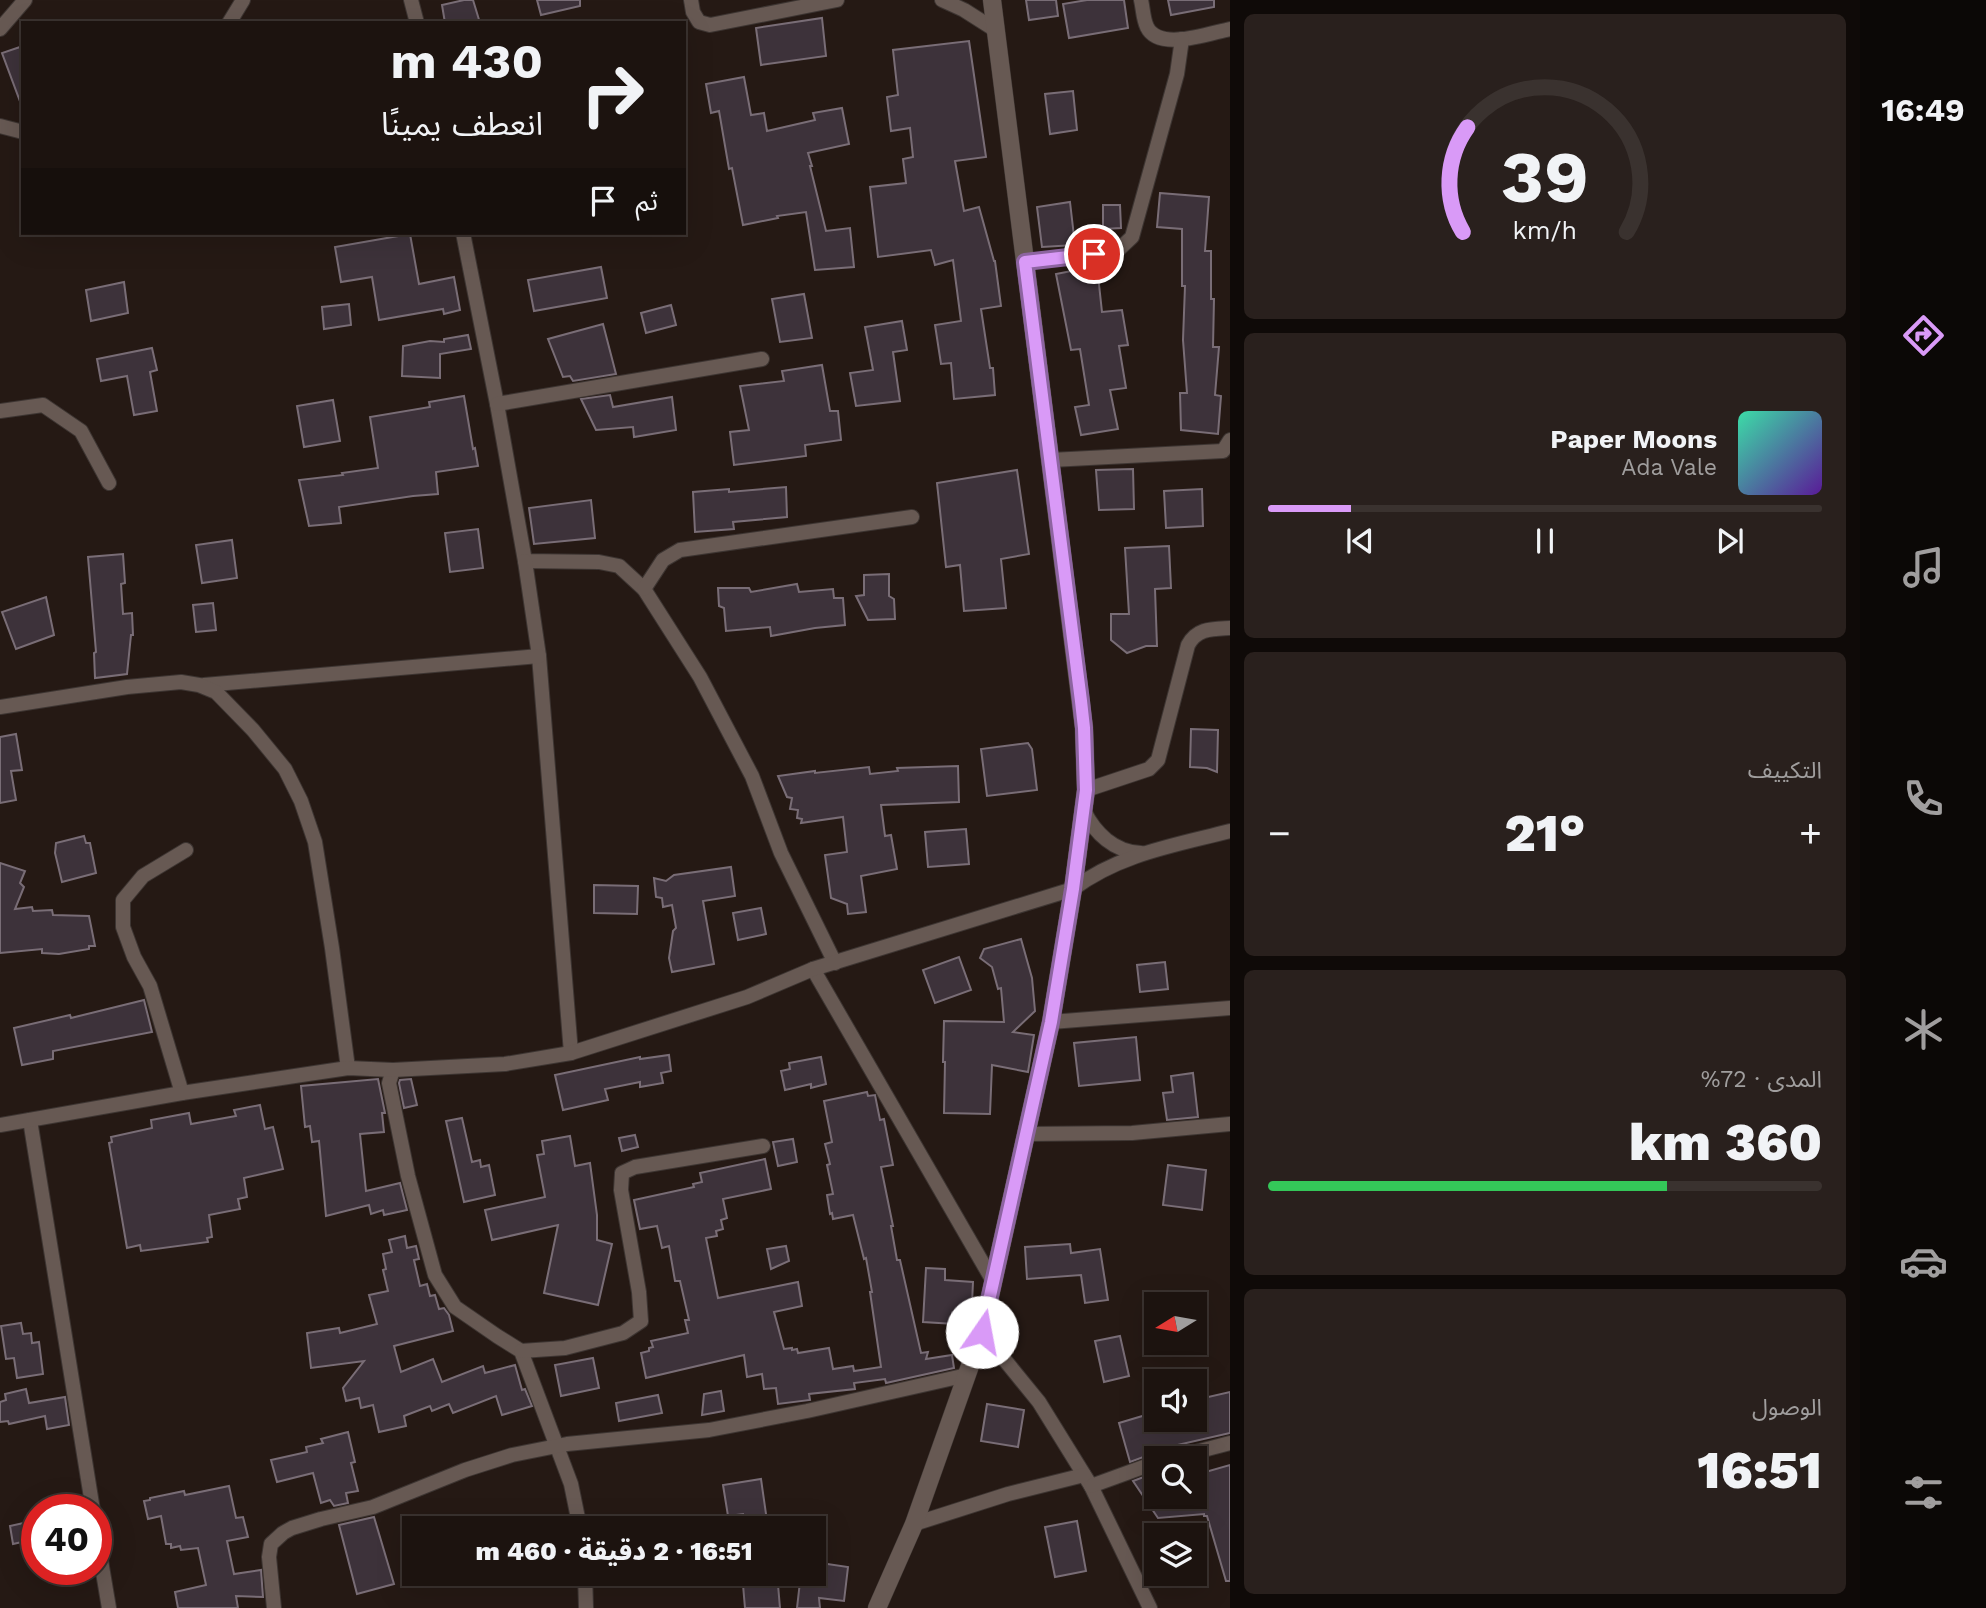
<!DOCTYPE html>
<html lang="ar">
<meta charset="utf-8">
<style>
:root{--surface:#1c130f;--page:#29201d;--text:#f1f3f6;--muted:#a09e9e;--line:#3a322f;--accent:#d99af7}
body{margin:0;font-family:"Work Sans","Noto Sans Arabic",sans-serif;background:var(--page);color:var(--text);direction:rtl;height:100vh;display:flex;flex-direction:column;font-size:26px;white-space:nowrap}
*{box-sizing:border-box;margin:0}
p{font-size:23px;color:var(--muted)}
.icon{flex:none;width:38px;height:38px;fill:none;stroke:currentColor;stroke-width:2;stroke-linecap:round;stroke-linejoin:round}
.map{position:relative;flex:1;overflow:hidden;direction:ltr}
.details{display:flex;flex-direction:column;gap:14px;padding:14px;background:#0f0a08;width:630px}
.details>*{flex:none}
.guide{position:absolute;left:21px;top:21px;width:665px;height:214px;border-radius:0px;box-shadow:0 7px 28px #0002,0 0 0 2px var(--line);direction:rtl;background:#1c130f;color:var(--text);overflow:hidden}
.needle{width:46px;rotate:259deg}
.buttons{position:absolute;left:1144px;top:1292px;display:grid;gap:14px}
.buttons a{display:grid;place-items:center;width:63px;height:63px;border-radius:0px;background:var(--surface);box-shadow:0 7px 28px #0002,0 0 0 2px var(--line);font-size:35px}
.speed{position:absolute;left:21px;top:1494px;display:flex;gap:14px;font-size:35px;font-weight:700;text-align:center}
.speed>*{display:grid;place-content:center;width:91px;height:91px;border-radius:50%;background:var(--surface);box-shadow:0 7px 28px #0002,0 0 0 2px var(--line);line-height:1}
.speed .limit{border:10px solid #d22;background:#fff;color:#111}
.pin{position:absolute;display:grid;place-items:center;width:60px;height:60px;color:#fff;margin:-30px;border:4px solid #fff;border-radius:50%;box-shadow:0 2px 7px #0007}
.me{position:absolute;width:77px;margin:-38px;rotate:12deg;stroke-linejoin:round;filter:drop-shadow(0 0 5px #0008)}
.turn{display:flex;align-items:center;gap:24px;height:147px;padding:0 28px;font-size:32px}
.turn .icon{width:91px;height:91px;stroke-width:2.5}
.turn b{display:block;font-size:49px;line-height:60px}
.then{display:flex;align-items:center;height:66px;padding:0 28px;background:#0003;gap:14px;font-size:26px}
.big{font-size:52px;font-weight:800;line-height:1.1}
.details .widget{flex:1;display:flex;flex-direction:column;justify-content:center;gap:10px;min-width:0;padding:0 24px;border-radius:10px;background:var(--page)}
.details .dial{align-items:center;gap:0}
.dial svg{height:182px;overflow:visible;fill:none;stroke:var(--line);stroke-width:7;stroke-linecap:round;text-anchor:middle}
.dial text{fill:var(--text);stroke:none}
.song{display:flex;align-items:center;gap:21px}
.cover{width:84px;height:84px;border-radius:10px;background:linear-gradient(135deg,hsl(160 70% 55%),hsl(270 70% 35%))}
.played{height:7px;border-radius:4px;background:linear-gradient(90deg,var(--accent) 15%,var(--line) 15%)}
.keys{display:flex;justify-content:space-around;direction:ltr}
.heat{display:flex;justify-content:space-between;align-items:center;font-size:38px;direction:ltr}
.charge{height:10px;border-radius:5px;background:linear-gradient(90deg,#34c759 72%,var(--line) 0)}
.trip{position:absolute;left:402px;top:1516px;width:424px;height:70px;border-radius:0px;background:var(--surface);box-shadow:0 7px 28px #0002,0 0 0 2px var(--line);font-weight:800;line-height:70px;text-align:center;direction:rtl}
main{display:flex;flex:1;min-height:0}
.tab-bar{display:flex;flex-direction:column;width:126px;justify-content:space-around;align-items:center;background:#0b0806;color:var(--muted)}
.tab-bar .icon{width:49px;height:49px}
.tab-bar .selected{color:var(--accent)}
.tab-bar b{font-size:32px;color:var(--text)}
.map>svg:first-child{display:block}
.building{fill:#3d323a;stroke:#796d76;stroke-width:2}
.lines{fill:none;stroke-linecap:round;stroke-linejoin:round}
.minor-casing{stroke:#3d3532;stroke-width:16}
.tertiary-casing{stroke:#3d3532;stroke-width:19}
.minor{stroke:#675953;stroke-width:14}
.tertiary{stroke:#675953;stroke-width:18}
.route-casing{stroke:#8d64a1;stroke-width:18}
.route{stroke:#d99af7;stroke-width:12}
</style>
<main>
<nav class="tab-bar">
<b>16:49</b>
<svg class="icon selected" aria-label="directions" viewBox="0 0 24 24"><path d="M12 3l9 9-9 9-9-9zM9 14v-3h6M13 9l2 2-2 2"/></svg>
<svg class="icon" aria-label="music" viewBox="0 0 24 24"><path d="M9 18V5l10-2v13"/><circle cx="6" cy="18" r="3"/><circle cx="16" cy="16" r="3"/></svg>
<svg class="icon" aria-label="phone" viewBox="0 0 24 24"><path d="M5 4h4l2 5-3 2q2 4 5 5l2-3 5 2v4C11 20 4 13 5 4z"/></svg>
<svg class="icon" aria-label="climate" viewBox="0 0 24 24"><path d="M12 3v18M4 7l16 10M4 17L20 7"/></svg>
<svg class="icon" aria-label="car" viewBox="0 0 24 24"><path d="M5 17H2v-5l4-1 3-4h7l3 4 3 1v5h-3M9 17h6M6 11h13"/><circle cx="7" cy="17" r="2"/><circle cx="17" cy="17" r="2"/></svg>
<svg class="icon" aria-label="filters" viewBox="0 0 24 24"><path d="M4 7h16M4 17h16"/><circle cx="9" cy="7" r="2"/><circle cx="15" cy="17" r="2"/></svg>
</nav>
<section class="details">
<div class="widget dial"><svg viewBox="0 0 100 80">
<path d="M14 69A42 42 0 1 1 86 69"/>
<path d="M14 69A42 42 0 0 1 16 23" stroke="#d99af7"/>
<text x="50" y="56" font-size="32" font-weight="700">39</text>
<text x="50" y="72" font-size="11">km/h</text>
</svg></div>
<div class="widget">
<div class="song"><i class="cover"></i><div><b>Paper Moons</b><p>Ada Vale</p></div></div>
<div class="played"></div>
<div class="keys"><svg class="icon" aria-label="previous" viewBox="0 0 24 24"><path d="M18 5L8 12l10 7zM5 5v14"/></svg><svg class="icon" aria-label="pause" viewBox="0 0 24 24"><path d="M8 5v14M16 5v14"/></svg><svg class="icon" aria-label="next" viewBox="0 0 24 24"><path d="M6 5l10 7-10 7zM19 5v14"/></svg></div>
</div>
<div class="widget"><p>التكييف</p>
<div class="heat"><a>−</a><b class="big">21°</b><a>+</a></div>
</div>
<div class="widget"><p>المدى · 72%</p><b class="big">360 km</b><div class="charge"></div></div>
<div class="widget"><p>الوصول</p><b class="big">16:51</b></div>
</section>
<div class="map">
<svg width="1230" height="1608" viewBox="0 0 1230 1608">
<rect width="100%" height="100%" fill="#251914"/>
<!-- building -->
<g class="building">
<path d="M464 0H473L480 23H445L442 5Z"/>
<path d="M537 0H580V6L541 15Z"/>
<path d="M1026 0H1056L1058 16 1029 20Z"/>
<path d="M1087 0H1124L1128 28 1069 38 1063 4Z"/>
<path d="M1168 0H1214V7L1171 15Z"/>
<path d="M822 18 826 56 761 65 756 28Z"/>
<path d="M969 41 986 157 955 161 964 211 979 207 994 261H995L1001 306 981 309 990 368H993L995 395 954 399 951 363 941 364 935 325 961 321 953 260 935 265 931 250 878 257 870 187 906 183 903 159 913 157 910 128 891 131 887 97 898 95 893 50Z"/>
<path d="M23 46V104H21L2 53Z"/>
<path d="M744 77 751 115 764 113 767 131 815 120 813 113 842 108 849 144 808 153 812 166H810L826 231 850 228 854 267 815 270 806 212 777 216 778 218 743 225 732 168 729 169 719 111 711 113 706 84Z"/>
<path d="M1073 91 1077 130 1050 134 1045 94Z"/>
<path d="M1160 193 1209 197 1205 251H1211V299H1214L1213 347H1219L1215 395 1221 396 1218 434 1181 430 1180 393H1187L1183 340 1185 286H1182V229L1157 227Z"/>
<path d="M1070 202 1075 245 1042 247 1037 207Z"/>
<path d="M1103 205H1120L1121 228 1103 229Z"/>
<path d="M410 234 419 284 454 277 460 310 444 314 443 309 379 320 372 277 341 282 335 247Z"/>
<path d="M1097 266 1102 312 1122 310 1128 345 1119 346 1126 388 1110 390 1118 429 1081 435 1075 407 1089 405 1080 349 1071 350 1056 274Z"/>
<path d="M601 267 607 298 534 311 528 280Z"/>
<path d="M124 282 128 313 91 321 86 290Z"/>
<path d="M804 294 812 338 780 342 772 299Z"/>
<path d="M349 304 351 325 324 329 322 307Z"/>
<path d="M671 305 676 325 646 333 641 313Z"/>
<path d="M902 321 907 350 893 352 900 401 856 406 850 373 873 370 865 327Z"/>
<path d="M603 324 616 374 573 381 570 376 563 377 548 339Z"/>
<path d="M468 335 471 349 440 354V378L402 376 403 346 430 341 444 342V339Z"/>
<path d="M152 348 157 370 150 372 157 411 134 415 127 376 101 381 97 359Z"/>
<path d="M822 365 830 411H838L841 440 805 445 806 456 734 465 730 432 749 430 740 386 784 381 782 371Z"/>
<path d="M610 395 613 407 672 397 676 430 634 437 633 427 596 430 581 399Z"/>
<path d="M464 396 473 449 475 448 478 466 436 472 438 494 413 496 339 507 341 523 309 526 299 480 343 475 342 473 378 468 370 417 430 407 429 402Z"/>
<path d="M333 400 340 441 304 447 297 406Z"/>
<path d="M1133 469 1134 509 1099 510 1096 470Z"/>
<path d="M1017 470 1029 554 1001 559 1006 608 964 611 960 565 946 567 937 483Z"/>
<path d="M786 487 787 517 733 522 734 529 695 532 693 492 729 489V492Z"/>
<path d="M1202 489 1203 526 1166 528 1164 491Z"/>
<path d="M591 500 595 538 534 544 529 508Z"/>
<path d="M478 529 483 568 450 572 445 533Z"/>
<path d="M232 540 237 578 202 583 196 545Z"/>
<path d="M1169 546 1171 588 1155 589 1157 646H1146L1127 653 1111 640V614H1129L1125 548Z"/>
<path d="M123 554 125 583 121 584 123 614 132 613 133 635H131L127 674 95 678 94 653 96 652 88 557Z"/>
<path d="M889 574V596L894 599 895 619 868 620 856 596 864 595V575Z"/>
<path d="M797 584 799 592 833 589 834 598H843L845 625 815 628 771 636 770 627 726 631 724 608 719 606 718 588H749L751 592Z"/>
<path d="M46 597 54 635 16 649 2 612Z"/>
<path d="M213 603 216 630 196 632 193 605Z"/>
<path d="M1191 729 1218 730 1217 772 1207 768 1190 767Z"/>
<path d="M16 734 22 770 11 771 16 800 0 803V737Z"/>
<path d="M1028 743 1032 749 1037 790 987 796 981 749Z"/>
<path d="M958 766 959 802 881 805 885 836 891 835 897 869 861 876 866 912 848 914 847 904 831 898 825 855 847 852 843 817 801 823 802 819 797 818 798 810 790 809 792 798 787 797 778 776 815 771V773L869 767 870 774 898 771 897 768Z"/>
<path d="M966 829 969 864 928 867 925 832Z"/>
<path d="M84 836 86 843H90L96 873 62 882 55 853 56 843Z"/>
<path d="M0 863 25 871 20 883 24 887 15 909 32 907 33 911 52 910 53 915 89 916 95 946H89V949L59 954 42 953V949L0 953Z"/>
<path d="M731 867 735 896 703 901 714 964 672 972 669 958 673 931 676 928 672 905 663 907 662 898 656 897 654 878 666 881 674 875Z"/>
<path d="M594 885 638 886 637 914 594 913Z"/>
<path d="M761 908 766 934 738 940 733 913Z"/>
<path d="M1021 939 1032 978 1035 1011 1013 1032 1034 1035 1028 1072 992 1065 990 1114 944 1113 945 1062H943L944 1021 1004 1022 1001 988 998 989 992 967 980 958 984 949Z"/>
<path d="M959 957 971 990 935 1003 923 970Z"/>
<path d="M1165 962 1168 989 1140 992 1137 965Z"/>
<path d="M144 1000 152 1032 53 1051V1059L22 1065 14 1028 70 1015 71 1018Z"/>
<path d="M1136 1037 1140 1080 1079 1086 1074 1043Z"/>
<path d="M669 1055 671 1071 661 1073 663 1083 640 1087V1082L605 1089 608 1100 563 1110 555 1075 640 1057V1059Z"/>
<path d="M821 1057 826 1084 811 1088V1084L785 1090 781 1071 790 1069 789 1063Z"/>
<path d="M1193 1073 1198 1117 1167 1120 1163 1093 1173 1092 1171 1076Z"/>
<path d="M378 1079 385 1113H382L384 1132 360 1134 366 1191 400 1183 407 1210 384 1215 383 1210 371 1214 369 1205 326 1216 319 1141 312 1142 310 1126 305 1127 301 1086Z"/>
<path d="M411 1079 417 1105 404 1108 399 1083 400 1080Z"/>
<path d="M867 1092 868 1096 875 1095 880 1120 884 1119 893 1165 881 1167 893 1226H891L897 1260H900L921 1353 928 1352 926 1359 952 1355 954 1368 886 1383 885 1379 854 1383 855 1389 809 1394 810 1400 778 1404 776 1388 764 1389 762 1374 747 1377 744 1355 646 1378 641 1353 649 1351V1348L653 1347 651 1341 688 1333 685 1320H689L680 1281H675L669 1246 662 1248 657 1226 640 1229 634 1200 694 1187 693 1184 702 1182 700 1173 765 1159 771 1189 723 1199 727 1218 721 1220 723 1229 716 1231 717 1236 706 1238 718 1298 798 1282 802 1306 774 1312 784 1349 792 1348V1350L797 1349 798 1353 829 1348 833 1369 853 1366 854 1371 881 1367 870 1292H872L866 1258 864 1259 853 1215 833 1219 832 1213 830 1214 827 1195 833 1194 827 1165 830 1164 825 1144 832 1142 824 1101Z"/>
<path d="M260 1105 265 1129 273 1127 283 1169 244 1178 247 1197 238 1199 240 1209 209 1215 212 1237 207 1238 208 1242 141 1251 140 1245 127 1248 109 1143 112 1142 111 1137 152 1128 151 1120 189 1113 191 1124 236 1116 234 1110Z"/>
<path d="M462 1118 472 1162 480 1160 481 1167 489 1165 495 1195 464 1202 446 1121Z"/>
<path d="M635 1135 638 1147 622 1151 619 1138Z"/>
<path d="M570 1136 575 1166 590 1163 597 1215V1240L612 1244 598 1305 544 1293 558 1225 492 1240 485 1210 545 1197 537 1155 544 1154 542 1141Z"/>
<path d="M793 1139 797 1162 778 1166 773 1142Z"/>
<path d="M1168 1165 1206 1170 1202 1210 1163 1205Z"/>
<path d="M405 1236 407 1248 416 1246 419 1259 414 1260 420 1286 427 1284 430 1296 435 1295 439 1309 444 1308 449 1315 453 1331 394 1346 401 1372 433 1359 442 1382 483 1366 485 1373 515 1365 522 1390 525 1389 532 1406 502 1415 496 1396 453 1413 449 1404 432 1411 430 1406 404 1416 406 1426 379 1432 373 1405 361 1408 359 1398 346 1401 343 1388 364 1361 311 1368 307 1333 339 1328 340 1333 377 1324 369 1295 388 1291 383 1270 386 1269 383 1254 392 1252 389 1240Z"/>
<path d="M1070 1244 1071 1253 1100 1249 1108 1300 1085 1303 1081 1275 1027 1279 1025 1247Z"/>
<path d="M786 1246 789 1261 771 1269 767 1249Z"/>
<path d="M926 1268 945 1269V1280L973 1282 971 1325 923 1322Z"/>
<path d="M21 1323 23 1334 31 1333 32 1343 39 1342 43 1374 17 1378 14 1358 6 1359 1 1326Z"/>
<path d="M1120 1336 1129 1376 1104 1382 1095 1341Z"/>
<path d="M593 1358 599 1388 561 1396 555 1365Z"/>
<path d="M26 1389 29 1403 65 1397 69 1425 47 1429 45 1416 9 1424 8 1421 0 1422V1402L6 1400 5 1394Z"/>
<path d="M721 1391 724 1411 702 1415 704 1394Z"/>
<path d="M1230 1392V1433L1160 1449 1161 1454 1154 1453 1130 1462 1119 1423 1149 1414 1151 1419H1195V1400Z"/>
<path d="M658 1395 662 1413 619 1421 616 1403Z"/>
<path d="M987 1404 1024 1410 1018 1447 981 1441Z"/>
<path d="M348 1432 355 1462 351 1463 358 1491 346 1493 348 1503 334 1506 330 1500 321 1503 313 1473 277 1482 271 1460 307 1452 306 1447 323 1443 321 1439Z"/>
<path d="M1230 1465V1581H1226L1207 1516H1204V1514L1158 1518 1133 1481 1157 1472V1496H1199L1195 1475Z"/>
<path d="M761 1479 768 1528H745L743 1514 728 1516 723 1485Z"/>
<path d="M229 1486 236 1518 243 1517 248 1537 227 1541 234 1574 261 1570 263 1597 236 1596 238 1608H178L175 1592 206 1585 198 1548 181 1550 180 1546 171 1548V1544H166L161 1516 148 1519 144 1501 150 1500V1498L184 1491 185 1495Z"/>
<path d="M374 1517 394 1584 357 1594 339 1525Z"/>
<path d="M37 1520V1545L23 1548 22 1542 13 1544 10 1526Z"/>
<path d="M1077 1521 1086 1571 1055 1577 1045 1527Z"/>
<path d="M814 1562 848 1567 844 1601 819 1598 820 1608H797L801 1573H814Z"/>
<path d="M742 1573H777L780 1608H745Z"/>
</g>
<g class="lines">
<!-- minor casing -->
<g class="minor-casing">
<g id="minor">
<path d="M411 0 417 23"/>
<path d="M691 0 693 12 699 22 710 25 837 0"/>
<path d="M942 0 964 10 997 31"/>
<path d="M1141 0C1143 8 1143 19 1147 27 1159 52 1210 33 1230 29"/>
<path d="M229 23 243 0"/>
<path d="M0 29 25 0"/>
<path d="M0 126 23 132"/>
<path d="M463 233 497 404 525 561 599 562 619 566 644 589 700 677 752 776 781 853 835 963"/>
<path d="M1025 262 1117 251 1132 237 1177 74 1182 39"/>
<path d="M497 404 762 359"/>
<path d="M0 411 43 405 81 431 109 483"/>
<path d="M1051 460 1223 451 1230 440"/>
<path d="M525 561 539 656 571 1053"/>
<path d="M644 589 663 560 680 550 912 517"/>
<path d="M204 685 539 656"/>
<path d="M0 707 127 687 181 682 199 685 216 692 253 730 285 769 301 801 315 842 332 948 348 1068"/>
<path d="M1086 790 1149 769 1158 760 1188 645C1197 628 1212 629 1230 628"/>
<path d="M1084 811C1095 833 1114 852 1141 853"/>
<path d="M813 969 993 1281"/>
<path d="M1051 1022 1230 1008"/>
<path d="M393 1070 389 1083 408 1176 435 1275 455 1307 497 1336 521 1351 571 1484 580 1528"/>
<path d="M182 1093 150 986 134 957 123 927V900L143 876 186 850"/>
<path d="M30 1120 93 1510"/>
<path d="M0 1125 182 1093 348 1068 393 1070 505 1064 571 1053 747 997 813 969 1073 889C1119 854 1176 845 1230 831"/>
<path d="M1025 1134 1132 1133 1230 1124"/>
<path d="M982 1332 1039 1402 1091 1486 1150 1608"/>
<path d="M521 1351 565 1348 623 1333 641 1321 639 1292 621 1190 622 1173 635 1167 763 1146"/>
<path d="M1173 1458 1230 1443"/>
<path d="M1091 1486 1157 1462"/>
<path d="M914 1524 1008 1494 1084 1475"/>
<path d="M96 1531 109 1608"/>
<path d="M585 1573 586 1608"/>
<path d="M274 1608 269 1557 271 1544 283 1533 292 1528 321 1519 373 1507 465 1470 512 1455 567 1444 709 1430 807 1411 967 1375"/>
</g>
</g>
<!-- tertiary casing -->
<g class="tertiary-casing">
<path id="tertiary" d="M877 1608 914 1524 982 1332 1051 1022 1073 889 1086 790 1084 728 992 0"/>
</g>
<!-- minor -->
<use href="#minor" class="minor"/>
<!-- tertiary -->
<use href="#tertiary" class="tertiary"/>
</g>
<g class="lines">
<!-- route casing -->
<g class="route-casing">
<path id="route" d="M982 1332 1051 1022 1073 889 1086 790 1084 728 1081 701 1025 262 1094 254"/>
</g>
<!-- route -->
<use href="#route" class="route"/>
</g>
</svg>
<div class="buttons">
<a><svg class="needle" viewBox="-14 -14 28 28"><path d="M0-13l5 13h-10z" fill="#e53935"/><path d="M0 13l5-13h-10z" fill="#a09e9e"/></svg></a>
<a><svg class="icon" aria-label="sound" viewBox="0 0 24 24"><path d="M4 9h4l5-4v14l-5-4H4zM17 9q2 3 0 6"/></svg></a>
<a><svg class="icon" aria-label="search" viewBox="0 0 24 24"><circle cx="10" cy="10" r="6"/><path d="M15 15l6 6"/></svg></a>
<a><svg class="icon" aria-label="layers" viewBox="0 0 24 24"><path d="M12 4l9 5-9 5-9-5zM3 14l9 5 9-5"/></svg></a>
</div>
<div class="speed"><div class="limit">40</div></div>
<div class="pin" style="left:1094px;top:254px;background:#d93025"><svg class="icon" aria-label="arrive" viewBox="0 0 24 24"><path d="M6 21V4h12l-3 4 3 4H6"/></svg></div>
<svg class="me" style="left:982px;top:1332px" viewBox="-20 -20 40 40"><circle r="19" fill="#fff"/><path d="M0-13L10 11 0 6-10 11z" fill="#d99af7"/></svg>
<div class="trip">16:51 · 2 دقيقة · 460 m</div>
<div class="guide">
<div class="turn"><svg class="icon" aria-label="right" viewBox="0 0 24 24"><path d="M7 20v-9h11M14 6l5 5-5 5"/></svg><div><b>430 m</b>انعطف يمينًا</div></div>
<div class="then">ثم<svg class="icon" aria-label="arrive" viewBox="0 0 24 24"><path d="M6 21V4h12l-3 4 3 4H6"/></svg></div>
</div>
</div>
</main>
